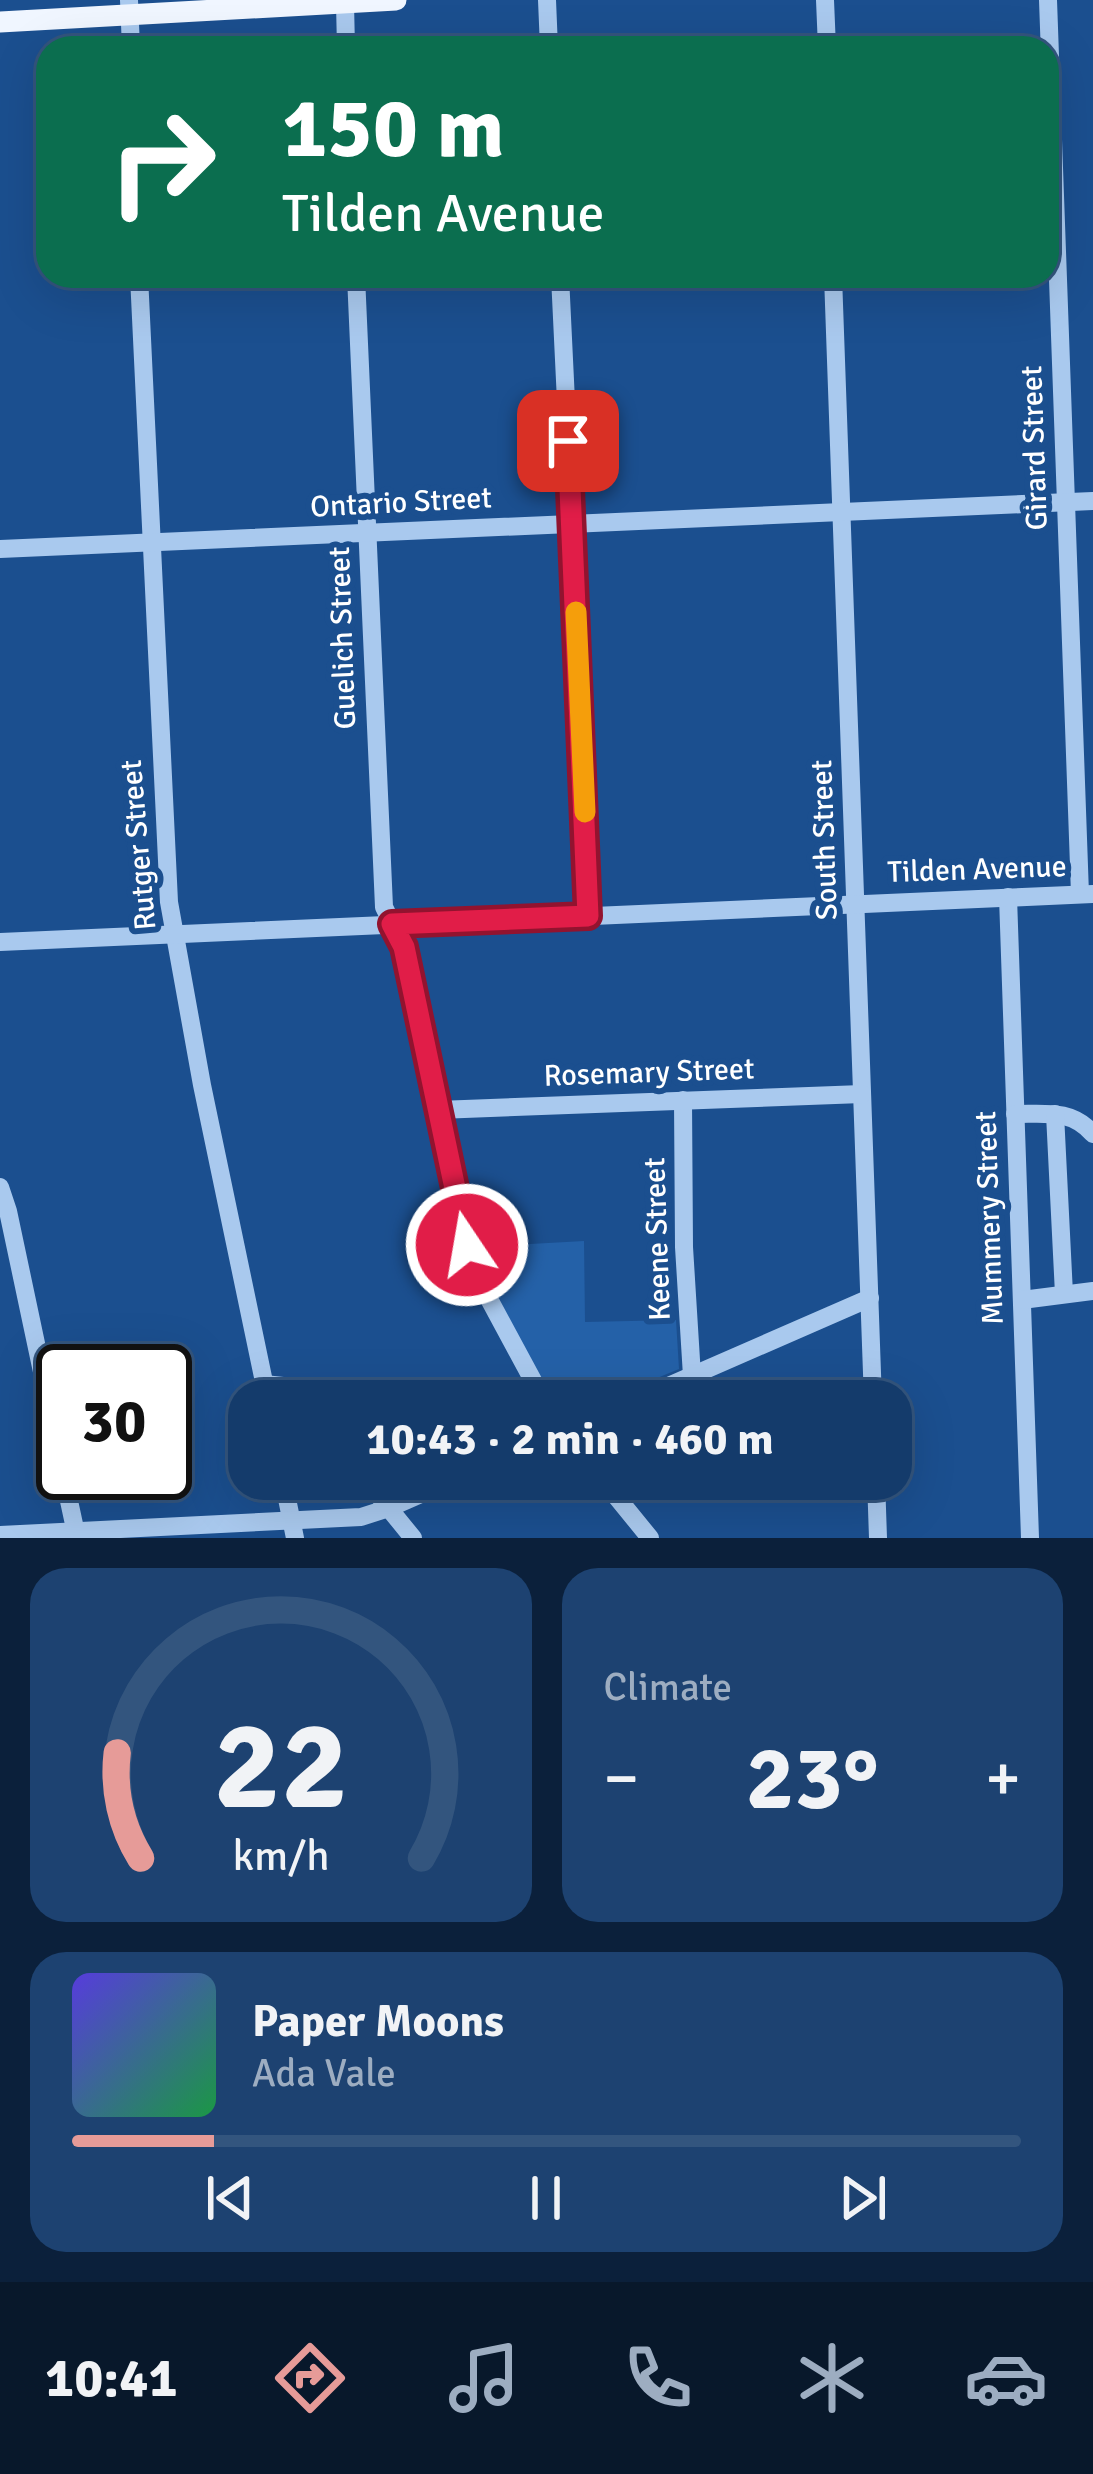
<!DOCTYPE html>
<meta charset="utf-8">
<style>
:root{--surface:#143b6b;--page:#1d4271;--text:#f1f3f6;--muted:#9dadc1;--line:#33557e;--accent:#e69b98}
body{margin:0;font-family:Signika,sans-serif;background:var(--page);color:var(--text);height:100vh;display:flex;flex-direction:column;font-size:45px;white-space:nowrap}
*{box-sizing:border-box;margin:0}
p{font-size:39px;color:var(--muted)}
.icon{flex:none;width:66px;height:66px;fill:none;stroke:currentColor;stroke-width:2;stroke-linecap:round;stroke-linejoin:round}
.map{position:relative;height:1538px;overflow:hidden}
.drawer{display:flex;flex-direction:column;gap:30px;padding:30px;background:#0b203b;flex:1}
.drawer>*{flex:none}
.top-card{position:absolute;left:36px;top:36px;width:1023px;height:252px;border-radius:36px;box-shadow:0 12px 48px #0002,0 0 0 3px var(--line);background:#0b6e4f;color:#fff;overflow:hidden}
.speed{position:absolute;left:36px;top:1344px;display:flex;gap:24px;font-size:60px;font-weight:700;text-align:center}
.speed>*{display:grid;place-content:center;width:156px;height:156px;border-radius:50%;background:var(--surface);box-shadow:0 12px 48px #0002,0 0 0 3px var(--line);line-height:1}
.speed .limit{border:6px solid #111;border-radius:18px;background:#fff;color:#111}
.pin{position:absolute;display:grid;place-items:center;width:102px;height:102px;color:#fff;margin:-51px;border-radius:24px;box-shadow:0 6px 18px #0006}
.me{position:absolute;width:132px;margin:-66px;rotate:348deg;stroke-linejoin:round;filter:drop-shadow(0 0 9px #0008)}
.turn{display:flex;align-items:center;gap:42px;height:252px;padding:0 48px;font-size:54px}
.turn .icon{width:156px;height:156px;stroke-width:2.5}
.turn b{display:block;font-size:84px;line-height:102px}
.big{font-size:90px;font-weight:700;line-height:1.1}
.drawer .widget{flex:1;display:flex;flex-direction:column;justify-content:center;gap:18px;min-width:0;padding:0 42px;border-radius:36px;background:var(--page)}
.drawer .dial{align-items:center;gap:0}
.dial svg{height:312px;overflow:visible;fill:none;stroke:var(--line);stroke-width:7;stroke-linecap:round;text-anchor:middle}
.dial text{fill:var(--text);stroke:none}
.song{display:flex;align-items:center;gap:36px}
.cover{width:144px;height:144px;border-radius:18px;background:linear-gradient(135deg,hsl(250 70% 55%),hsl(140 70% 35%))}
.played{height:12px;border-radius:6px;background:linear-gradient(90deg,var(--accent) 15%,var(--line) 15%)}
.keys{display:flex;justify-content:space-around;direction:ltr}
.heat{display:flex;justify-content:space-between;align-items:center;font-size:66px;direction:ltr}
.drawer .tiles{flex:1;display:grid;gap:30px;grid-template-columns:1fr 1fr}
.widget:last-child{grid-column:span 2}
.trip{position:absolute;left:228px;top:1380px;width:684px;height:120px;border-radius:36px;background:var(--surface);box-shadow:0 12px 48px #0002,0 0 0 3px var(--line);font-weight:700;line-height:120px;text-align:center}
.tabs{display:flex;height:192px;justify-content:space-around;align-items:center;background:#08182b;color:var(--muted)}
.tabs .icon{width:84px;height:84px}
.tabs .current{color:var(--accent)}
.tabs b{font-size:54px;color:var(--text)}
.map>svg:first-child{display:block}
.green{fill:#2461a8}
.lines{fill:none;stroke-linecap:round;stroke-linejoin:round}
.minor{stroke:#a9c9ee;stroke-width:18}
.major{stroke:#f0f6ff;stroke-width:21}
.route-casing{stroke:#92132f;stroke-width:30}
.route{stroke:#e11d48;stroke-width:21}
.slow{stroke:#f59e0b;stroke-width:21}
.labels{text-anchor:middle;stroke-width:12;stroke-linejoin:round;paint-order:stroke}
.street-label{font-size:30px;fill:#fff;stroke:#1b4f8f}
</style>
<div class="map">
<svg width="1093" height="1538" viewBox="0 0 1093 1538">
<rect width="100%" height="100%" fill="#1b4f8f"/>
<!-- green -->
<path class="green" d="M584 1241 585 1322 676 1320 679 1369 601 1401H553L485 1277 477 1247Z"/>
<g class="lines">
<!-- minor -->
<g class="minor">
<path d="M129 0 131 48"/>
<path d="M547 0 549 48"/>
<path d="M825 0 827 48"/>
<path d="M1048 0 1080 894"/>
<path d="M345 3 346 48"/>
<path d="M139 276 169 902 202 1085 268 1401"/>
<path d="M356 276 384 907 404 948 475 1273 544 1401"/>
<path d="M560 276 587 840 588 915"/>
<path d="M833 276 873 1401"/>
<path d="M0 549 1093 501"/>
<path d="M1008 897 1030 1538"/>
<path d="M0 942 1093 894"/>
<path d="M683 1100 684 1247 692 1376"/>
<path d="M438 1110 862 1094"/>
<path d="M1015 1114C1045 1114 1072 1109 1093 1134"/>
<path d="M1055 1114 1064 1294"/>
<path d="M0 1187 8 1211 63 1471"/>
<path d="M1022 1300 1093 1291"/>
<path d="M264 1384 283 1386 301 1401"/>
<path d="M634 1401 870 1298"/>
<path d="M63 1473 77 1538"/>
<path d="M283 1479 295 1538"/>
<path d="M365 1479 413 1538"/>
<path d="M602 1479 650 1538"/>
<path d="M876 1479 878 1538"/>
<path d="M0 1535 361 1517 389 1508 455 1479"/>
</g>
<!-- major -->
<path class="major" d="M0 22 396 0"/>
</g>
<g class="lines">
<!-- route casing -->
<g class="route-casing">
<path id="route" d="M467 1245 404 947 392 924 588 916 568 441"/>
</g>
<!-- route -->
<use href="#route" class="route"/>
<!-- slow -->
<path class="slow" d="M576 612 585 812"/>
</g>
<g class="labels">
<!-- street labels -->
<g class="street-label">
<text transform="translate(1034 448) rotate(-92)" y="10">Girard Street</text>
<text transform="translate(401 502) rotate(-3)" y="10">Ontario Street</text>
<text transform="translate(342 638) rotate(-92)" y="10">Guelich Street</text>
<text transform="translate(824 840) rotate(-92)" y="10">South Street</text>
<text transform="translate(138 845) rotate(-95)" y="10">Rutger Street</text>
<text transform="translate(977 869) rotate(-2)" y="10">Tilden Avenue</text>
<text transform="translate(649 1072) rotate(-2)" y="10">Rosemary Street</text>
<text transform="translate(989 1218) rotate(-92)" y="10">Mummery Street</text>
<text transform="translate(657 1239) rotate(-92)" y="10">Keene Street</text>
</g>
</g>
</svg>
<div class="speed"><div class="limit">30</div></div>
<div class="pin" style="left:568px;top:441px;background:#d93025"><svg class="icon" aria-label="arrive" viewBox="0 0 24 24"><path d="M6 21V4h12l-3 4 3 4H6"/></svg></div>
<svg class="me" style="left:467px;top:1245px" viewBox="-20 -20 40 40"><circle r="17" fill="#e11d48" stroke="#fff" stroke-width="3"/><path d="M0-11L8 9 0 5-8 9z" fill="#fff"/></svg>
<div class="trip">10:43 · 2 min · 460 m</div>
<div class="top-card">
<div class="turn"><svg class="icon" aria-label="right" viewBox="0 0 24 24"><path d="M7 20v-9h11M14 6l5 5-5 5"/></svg><div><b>150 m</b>Tilden Avenue</div></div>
</div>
</div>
<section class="drawer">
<div class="tiles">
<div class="widget dial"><svg viewBox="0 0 100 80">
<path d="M14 69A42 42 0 1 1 86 69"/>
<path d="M14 69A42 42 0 0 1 8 42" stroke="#e69b98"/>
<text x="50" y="56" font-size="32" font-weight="700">22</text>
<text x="50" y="72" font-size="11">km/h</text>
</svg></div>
<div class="widget"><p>Climate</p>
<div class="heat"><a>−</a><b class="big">23°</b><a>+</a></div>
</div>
<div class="widget">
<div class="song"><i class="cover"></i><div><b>Paper Moons</b><p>Ada Vale</p></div></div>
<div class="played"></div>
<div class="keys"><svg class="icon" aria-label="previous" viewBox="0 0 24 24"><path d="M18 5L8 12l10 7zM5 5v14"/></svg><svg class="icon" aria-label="pause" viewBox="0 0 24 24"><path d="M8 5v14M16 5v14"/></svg><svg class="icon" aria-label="next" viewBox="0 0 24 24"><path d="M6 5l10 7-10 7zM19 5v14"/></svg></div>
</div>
</div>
</section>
<nav class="tabs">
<b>10:41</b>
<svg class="icon current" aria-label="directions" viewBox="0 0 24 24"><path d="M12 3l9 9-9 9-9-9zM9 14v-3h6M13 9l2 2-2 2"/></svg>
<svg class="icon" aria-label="music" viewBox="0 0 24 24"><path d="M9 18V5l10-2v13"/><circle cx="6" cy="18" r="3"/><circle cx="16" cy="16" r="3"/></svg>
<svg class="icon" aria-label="phone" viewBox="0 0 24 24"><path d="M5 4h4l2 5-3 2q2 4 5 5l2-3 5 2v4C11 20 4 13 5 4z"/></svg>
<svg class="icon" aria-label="climate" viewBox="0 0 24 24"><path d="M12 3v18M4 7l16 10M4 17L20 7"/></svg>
<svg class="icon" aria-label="car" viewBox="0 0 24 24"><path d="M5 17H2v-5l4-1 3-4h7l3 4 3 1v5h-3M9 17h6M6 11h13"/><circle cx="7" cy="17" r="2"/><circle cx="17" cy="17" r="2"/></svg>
</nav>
